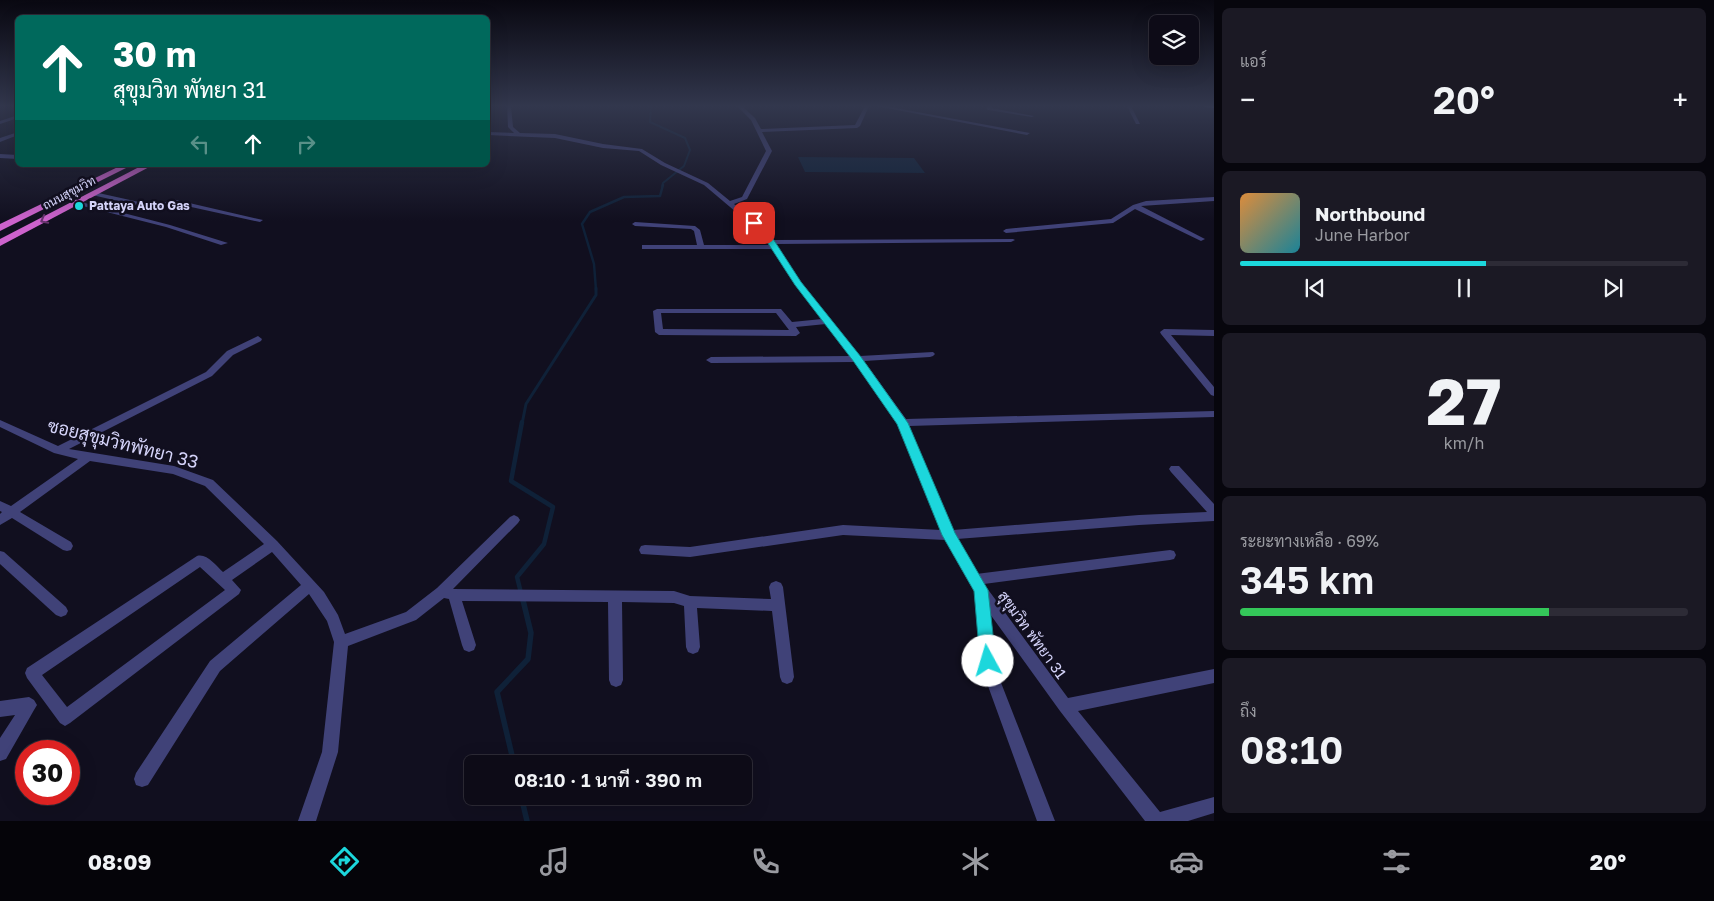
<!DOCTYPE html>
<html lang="th">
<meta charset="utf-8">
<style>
:root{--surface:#0d0b17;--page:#1b1924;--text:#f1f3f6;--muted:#9a9ba1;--line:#2d2b36;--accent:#1cd7dc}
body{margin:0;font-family:"Golos Text",Sarabun,sans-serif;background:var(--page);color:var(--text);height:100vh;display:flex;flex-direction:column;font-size:19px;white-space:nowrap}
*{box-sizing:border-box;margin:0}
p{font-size:16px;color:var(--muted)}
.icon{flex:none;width:28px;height:28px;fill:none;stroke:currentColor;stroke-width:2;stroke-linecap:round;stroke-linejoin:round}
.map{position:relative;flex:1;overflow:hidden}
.panel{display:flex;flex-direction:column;gap:8px;padding:8px;background:#07060d;width:500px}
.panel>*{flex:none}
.hud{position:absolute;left:15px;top:15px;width:475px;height:152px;border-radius:8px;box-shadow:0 5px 20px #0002,0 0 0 1px var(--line);background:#00695c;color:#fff;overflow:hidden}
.tools{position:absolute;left:1149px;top:15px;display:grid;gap:10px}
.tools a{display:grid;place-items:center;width:50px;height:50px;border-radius:8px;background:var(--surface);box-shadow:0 5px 20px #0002,0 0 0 1px var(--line);font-size:25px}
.speed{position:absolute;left:15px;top:740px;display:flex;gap:10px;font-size:25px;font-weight:700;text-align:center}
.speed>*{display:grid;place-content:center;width:65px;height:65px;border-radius:50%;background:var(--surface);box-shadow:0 5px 20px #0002,0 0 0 1px var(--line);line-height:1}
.speed .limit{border:8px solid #d22;background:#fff;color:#111}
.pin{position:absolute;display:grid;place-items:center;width:42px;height:42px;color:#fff;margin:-21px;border-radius:10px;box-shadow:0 2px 8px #0006}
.me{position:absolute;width:55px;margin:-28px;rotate:354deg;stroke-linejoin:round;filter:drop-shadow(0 0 4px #0008)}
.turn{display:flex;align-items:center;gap:18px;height:105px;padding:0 15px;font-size:22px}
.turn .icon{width:65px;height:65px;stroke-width:2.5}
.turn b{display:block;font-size:35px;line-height:42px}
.lanes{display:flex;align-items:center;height:48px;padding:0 15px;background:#0003;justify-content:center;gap:25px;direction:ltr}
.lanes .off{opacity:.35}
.big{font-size:38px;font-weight:600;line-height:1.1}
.panel .widget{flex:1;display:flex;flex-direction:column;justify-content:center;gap:8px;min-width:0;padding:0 18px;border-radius:8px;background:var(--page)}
.panel .dial{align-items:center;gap:0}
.dial b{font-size:65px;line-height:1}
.song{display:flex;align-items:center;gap:15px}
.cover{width:60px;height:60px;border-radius:8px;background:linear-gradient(135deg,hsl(30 70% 55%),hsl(190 70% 35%))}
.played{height:5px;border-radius:2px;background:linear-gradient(90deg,var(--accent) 55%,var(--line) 55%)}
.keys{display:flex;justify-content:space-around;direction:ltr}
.heat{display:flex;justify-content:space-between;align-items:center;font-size:28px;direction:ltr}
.charge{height:8px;border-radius:4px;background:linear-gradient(90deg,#34c759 69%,var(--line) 0)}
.trip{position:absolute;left:464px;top:755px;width:288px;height:50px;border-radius:8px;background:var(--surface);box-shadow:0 5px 20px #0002,0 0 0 1px var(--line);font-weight:600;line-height:50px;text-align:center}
.menu{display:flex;height:80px;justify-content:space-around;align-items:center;background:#050409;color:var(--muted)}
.menu .icon{width:35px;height:35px}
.menu .on{color:var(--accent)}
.menu b{font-size:22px;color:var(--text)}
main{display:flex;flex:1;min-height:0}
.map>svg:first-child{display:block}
.water{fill:#0f2138}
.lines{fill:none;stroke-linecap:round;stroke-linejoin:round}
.stream-far4{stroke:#0f2138;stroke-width:2}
.stream-far3{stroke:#0f2138;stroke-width:2.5}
.stream-far2{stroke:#0f2138;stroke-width:3}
.stream-far1{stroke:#0f2138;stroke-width:4.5}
.stream{stroke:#0f2138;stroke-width:5.5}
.minor{fill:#404278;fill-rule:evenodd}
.secondary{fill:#767ced;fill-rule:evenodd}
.trunk{fill:#cd62cc;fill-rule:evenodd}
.oneway{stroke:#66346d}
.route{fill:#1cd7dc;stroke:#128c8f}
.poi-dot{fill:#1cd7dc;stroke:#110f1f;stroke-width:2}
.labels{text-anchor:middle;stroke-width:5;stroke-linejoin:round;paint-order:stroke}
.far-street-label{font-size:12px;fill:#d4d3f9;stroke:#110f1f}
.far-poi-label{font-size:12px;font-weight:bold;fill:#d4d3f9;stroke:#110f1f;text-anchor:start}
.street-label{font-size:15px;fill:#d4d3f9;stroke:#110f1f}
.near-street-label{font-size:18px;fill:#d4d3f9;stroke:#110f1f}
</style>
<main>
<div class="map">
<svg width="1214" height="821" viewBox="0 0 1214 821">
<rect width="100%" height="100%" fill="#110f1f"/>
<!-- water -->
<path class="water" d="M798 157 914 158 925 173 805 172Z"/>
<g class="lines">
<!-- stream-far4 -->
<path class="stream-far4" d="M651 106 650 122 685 138 690 150 684 166 663 183 662 186"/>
<!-- stream-far3 -->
<path class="stream-far3" d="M596 290 594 264 582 224 590 212 624 197 660 196 663 185"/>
<!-- stream-far2 -->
<path class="stream-far2" d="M522 424 526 404 596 295V288"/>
<!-- stream-far1 -->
<path class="stream-far1" d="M522 597 517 577 544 544 553 507 511 481 522 422"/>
<!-- stream -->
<g class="stream">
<path d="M514 764 497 692 528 659 531 633 522 596"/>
<path d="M521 796 527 821"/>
</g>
<!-- minor -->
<g class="minor">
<path d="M507 106H511L513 127 520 133 555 134 603 144 642 149 665 163 708 183 730 201 742 197 766 151 751 120 737 106H742L755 118 761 129 855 125 865 106H869L860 126 857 128 762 132 772 151 747 199 734 204 767 232 773 240 1013 239 1015 240 1011 242 776 244 801 282 860 356 933 352 935 354 933 356 930 357 864 361 906 419 1214 411V417L909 426 953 530 1139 515 1207 512 1171 472 1169 469 1171 466H1179L1214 504V521L1139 525 957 539 976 574 1170 550 1174 551 1176 555 1174 559 1170 560 984 584 1068 698 1214 669V683L1078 711 1160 812 1214 797V813L1188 821H1145L1060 711 990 614 998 675 1055 821H1037L984 675 981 661 975 593 945 540 843 535 690 557 641 554 639 550 641 546 645 545 690 547 843 525 941 530 898 424 855 362 711 363 706 360 711 357 851 356 826 324 796 327 800 333 796 336 659 335 655 332 653 311 657 309H781L792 322 822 319 795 285 772 249H642V245H697L694 231 691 229 635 226 632 224 635 222 695 226 700 230 704 245H769L762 234 704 185 661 165 639 151 603 148 555 138 488 135V132L514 133 508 127ZM661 313H776L789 330 663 329Z"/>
<path d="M876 106H885L1030 133 1027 135Z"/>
<path d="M988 106H992L991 108 1034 116 1032 117 988 110 986 109Z"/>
<path d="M1127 106H1131L1140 124H1136Z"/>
<path d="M18 115V118L0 124V121Z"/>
<path d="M18 132V135L0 142V138Z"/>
<path d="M0 154 18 155V159L0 158Z"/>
<path d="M114 165H128L129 166 126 168Z"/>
<path d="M94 192 157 206 172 199 263 220 260 222 173 203 158 210 92 195 91 194Z"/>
<path d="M1214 197V201L1141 206 1203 238 1205 239 1201 241 1135 209 1113 223 1006 233 1003 231 1006 229 1111 219 1133 205 1146 201Z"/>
<path d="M77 201 170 225 228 243 221 245 166 227 75 204 74 203Z"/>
<path d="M1164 329 1214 330V336L1171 335 1214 387V396L1211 395 1161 334 1160 332Z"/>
<path d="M258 336 262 339 261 341 233 355 212 376 69 449 174 466 213 480 277 541 324 592 338 615 345 634 406 612 437 588 510 517 514 515 518 517 520 520 518 523 453 589 674 591 690 596 771 599 769 587 771 583 776 581 781 583 783 587 794 677 792 682 787 684 782 682 780 677 772 611 697 608 700 647 698 652 693 654 688 652 686 647 684 606 674 603 622 602 623 680 621 685 616 687 611 685 609 680 608 602 462 601 476 645 474 650 469 652 464 650 462 645 449 599 444 598 416 620 348 646 338 752 316 821H298L322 752 334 642 327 621 309 594 220 671 148 785 142 787 136 785 134 779 136 773 210 661 301 585 272 552 232 580 241 590 239 594 70 723 65 726 60 723 27 678 25 673 27 668 197 556C207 553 216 566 223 572L264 544 205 486 173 474 90 461 20 512 71 542 73 546 71 550 67 551 63 550 12 518 0 525V514L2 512 0 511V501L11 506 78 459 54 453 0 427V420L58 446 206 372 227 351ZM200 567 225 590 67 707 42 675Z"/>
<path d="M0 551 4 552 66 607 68 611 66 615 61 617 56 615 0 564Z"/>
<path d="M29 697 34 700 37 705 34 710 6 759 0 761V738L15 715 0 717V701Z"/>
</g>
<!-- secondary -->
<path class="secondary" d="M1205 106H1214V108L1205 107Z"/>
<!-- trunk -->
<g class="trunk">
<path d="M122 165H132L0 231V224Z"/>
<path d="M143 165H153L0 246V239Z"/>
</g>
</g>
<!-- one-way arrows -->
<defs><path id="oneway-chevron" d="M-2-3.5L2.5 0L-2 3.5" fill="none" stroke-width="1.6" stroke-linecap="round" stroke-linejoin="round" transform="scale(1.25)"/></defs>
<use class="oneway" href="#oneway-chevron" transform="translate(44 220) rotate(152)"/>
<!-- sky -->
<linearGradient id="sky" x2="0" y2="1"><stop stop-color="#090811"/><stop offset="0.48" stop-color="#32374d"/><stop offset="1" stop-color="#32374d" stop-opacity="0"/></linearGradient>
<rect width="1214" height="221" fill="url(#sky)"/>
<!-- route -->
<path class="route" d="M751 221H756L768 231 801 282 861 357 908 423 955 533 988 590 996 661 994 666 988 668 982 666 980 661 974 591 942 535 897 424 854 362 795 285 762 234 751 224Z"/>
<!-- markers -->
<circle class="poi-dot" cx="79" cy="206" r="5"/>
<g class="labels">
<!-- far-street labels -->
<g class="far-street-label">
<text transform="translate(69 193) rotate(-28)" y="4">ถนนสุขุมวิท</text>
</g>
<!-- far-poi labels -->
<g class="far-poi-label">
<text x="89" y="210">Pattaya Auto Gas</text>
</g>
<!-- street labels -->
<g class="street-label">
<text transform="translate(1032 635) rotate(54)" y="5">สุขุมวิท พัทยา 31</text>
</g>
<!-- near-street labels -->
<g class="near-street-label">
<text transform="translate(123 444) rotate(14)" y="6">ซอยสุขุมวิทพัทยา 33</text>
</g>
</g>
</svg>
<div class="tools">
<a><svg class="icon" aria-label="layers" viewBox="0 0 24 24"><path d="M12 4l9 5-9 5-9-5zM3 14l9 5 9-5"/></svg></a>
</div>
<div class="speed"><div class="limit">30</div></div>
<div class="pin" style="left:754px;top:223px;background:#d93025"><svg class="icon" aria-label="arrive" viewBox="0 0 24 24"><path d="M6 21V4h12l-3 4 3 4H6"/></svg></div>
<svg class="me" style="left:988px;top:661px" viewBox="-20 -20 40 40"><circle r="19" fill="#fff"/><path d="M0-13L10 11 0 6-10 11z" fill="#1cd7dc"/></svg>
<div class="trip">08:10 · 1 นาที · 390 m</div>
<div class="hud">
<div class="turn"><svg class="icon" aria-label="ahead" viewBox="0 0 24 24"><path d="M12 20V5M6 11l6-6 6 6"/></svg><div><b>30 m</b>สุขุมวิท พัทยา 31</div></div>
<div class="lanes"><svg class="icon off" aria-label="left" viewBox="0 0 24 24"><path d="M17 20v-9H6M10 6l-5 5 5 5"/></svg><svg class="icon" aria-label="ahead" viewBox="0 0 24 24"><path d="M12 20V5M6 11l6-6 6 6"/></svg><svg class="icon off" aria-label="right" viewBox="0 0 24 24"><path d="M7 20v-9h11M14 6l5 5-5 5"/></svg></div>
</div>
</div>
<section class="panel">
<div class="widget"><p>แอร์</p>
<div class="heat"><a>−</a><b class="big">20°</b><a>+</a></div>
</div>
<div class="widget">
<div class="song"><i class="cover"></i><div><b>Northbound</b><p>June Harbor</p></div></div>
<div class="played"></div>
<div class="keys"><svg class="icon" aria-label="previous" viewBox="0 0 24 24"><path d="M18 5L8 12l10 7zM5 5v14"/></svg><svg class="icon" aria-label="pause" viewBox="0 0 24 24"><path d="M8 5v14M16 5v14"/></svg><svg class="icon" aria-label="next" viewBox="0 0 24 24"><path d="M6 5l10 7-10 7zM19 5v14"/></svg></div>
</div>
<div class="widget dial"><b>27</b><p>km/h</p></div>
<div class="widget"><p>ระยะทางเหลือ · 69%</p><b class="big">345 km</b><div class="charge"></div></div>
<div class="widget"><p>ถึง</p><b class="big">08:10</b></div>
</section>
</main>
<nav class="menu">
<b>08:09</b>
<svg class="icon on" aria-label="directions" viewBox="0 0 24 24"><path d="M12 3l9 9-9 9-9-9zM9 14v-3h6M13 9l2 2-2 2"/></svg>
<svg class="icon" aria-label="music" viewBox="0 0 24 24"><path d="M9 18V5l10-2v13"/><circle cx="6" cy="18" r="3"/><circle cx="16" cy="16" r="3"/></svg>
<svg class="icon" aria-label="phone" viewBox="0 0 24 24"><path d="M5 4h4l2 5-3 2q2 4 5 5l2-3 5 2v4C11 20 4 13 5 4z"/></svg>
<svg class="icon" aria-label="climate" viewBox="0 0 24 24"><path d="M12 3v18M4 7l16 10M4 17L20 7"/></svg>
<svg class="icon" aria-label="car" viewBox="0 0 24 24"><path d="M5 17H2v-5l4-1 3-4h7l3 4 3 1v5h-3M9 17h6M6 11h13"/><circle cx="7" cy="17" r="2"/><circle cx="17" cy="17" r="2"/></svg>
<svg class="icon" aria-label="filters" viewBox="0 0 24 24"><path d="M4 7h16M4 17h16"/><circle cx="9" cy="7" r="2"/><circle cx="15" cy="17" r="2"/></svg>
<b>20°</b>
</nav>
